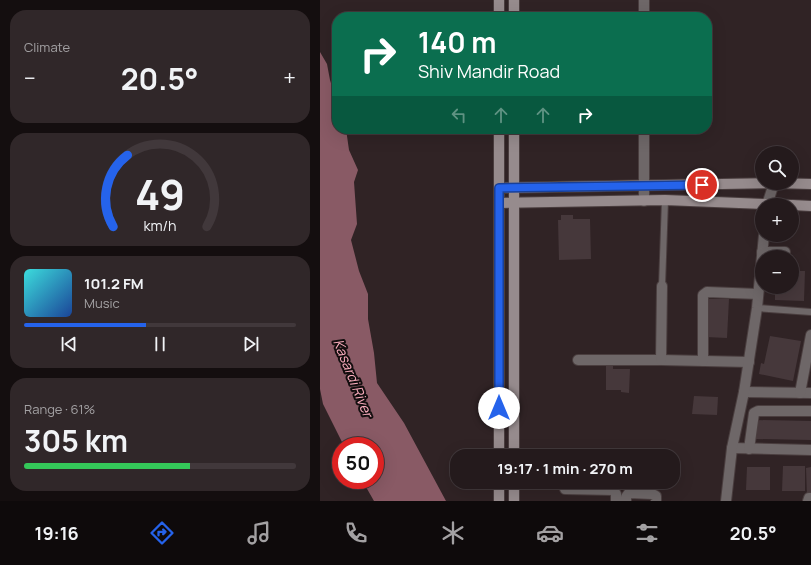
<!DOCTYPE html>
<meta charset="utf-8">
<style>
:root{--surface:#241a1c;--page:#302729;--text:#f1f3f6;--muted:#a3a1a3;--line:#41383b;--accent:#2563eb}
body{margin:0;font-family:Manrope,sans-serif;background:var(--page);color:var(--text);height:100vh;display:flex;flex-direction:column;font-size:15px;white-space:nowrap}
*{box-sizing:border-box;margin:0}
p{font-size:13px;color:var(--muted)}
.icon{flex:none;width:22px;height:22px;fill:none;stroke:currentColor;stroke-width:2;stroke-linecap:round;stroke-linejoin:round}
.map{position:relative;flex:1;overflow:hidden}
.side{display:flex;flex-direction:column;gap:10px;padding:10px;background:#140e0f;width:320px}
.side>*{flex:none}
.guide{position:absolute;left:12px;top:12px;width:380px;height:122px;border-radius:16px;box-shadow:0 4px 16px #0002,0 0 0 1px var(--line);background:#0b6e4f;color:#fff;overflow:hidden}
.tools{position:absolute;left:435px;top:146px;display:grid;gap:8px}
.tools a{display:grid;place-items:center;width:44px;height:44px;border-radius:50%;background:var(--surface);box-shadow:0 4px 16px #0002,0 0 0 1px var(--line);font-size:20px}
.speed{position:absolute;left:12px;top:437px;display:flex;gap:8px;font-size:20px;font-weight:700;text-align:center}
.speed>*{display:grid;place-content:center;width:52px;height:52px;border-radius:50%;background:var(--surface);box-shadow:0 4px 16px #0002,0 0 0 1px var(--line);line-height:1}
.speed .limit{border:6px solid #d22;background:#fff;color:#111}
.pin{position:absolute;display:grid;place-items:center;width:34px;height:34px;color:#fff;margin:-17px;border:2px solid #fff;border-radius:50%;box-shadow:0 1px 4px #0007}
.me{position:absolute;width:44px;margin:-22px;rotate:0deg;stroke-linejoin:round;filter:drop-shadow(0 0 3px #0008)}
.turn{display:flex;align-items:center;gap:14px;height:84px;padding:0 20px;font-size:18px}
.turn .icon{width:52px;height:52px;stroke-width:2.5}
.turn b{display:block;font-size:28px;line-height:34px}
.lanes{display:flex;align-items:center;height:38px;padding:0 20px;background:#0003;justify-content:center;gap:20px;direction:ltr}
.lanes .off{opacity:.35}
.big{font-size:30px;font-weight:700;line-height:1.1}
.side .widget{flex:1;display:flex;flex-direction:column;justify-content:center;gap:6px;min-width:0;padding:0 14px;border-radius:16px;background:var(--page)}
.side .dial{align-items:center;gap:0}
.dial svg{height:104px;overflow:visible;fill:none;stroke:var(--line);stroke-width:7;stroke-linecap:round;text-anchor:middle}
.dial text{fill:var(--text);stroke:none}
.song{display:flex;align-items:center;gap:12px}
.cover{width:48px;height:48px;border-radius:6px;background:linear-gradient(135deg,hsl(180 70% 55%),hsl(220 70% 35%))}
.played{height:4px;border-radius:2px;background:linear-gradient(90deg,var(--accent) 45%,var(--line) 45%)}
.keys{display:flex;justify-content:space-around;direction:ltr}
.heat{display:flex;justify-content:space-between;align-items:center;font-size:22px;direction:ltr}
.charge{height:6px;border-radius:3px;background:linear-gradient(90deg,#34c759 61%,var(--line) 0)}
.trip{position:absolute;left:130px;top:449px;width:230px;height:40px;border-radius:16px;background:var(--surface);box-shadow:0 4px 16px #0002,0 0 0 1px var(--line);font-weight:700;line-height:40px;text-align:center}
.tabs{display:flex;height:64px;justify-content:space-around;align-items:center;background:#0e0a0b;color:var(--muted)}
.tabs .icon{width:28px;height:28px}
.tabs .current{color:var(--accent)}
.tabs b{font-size:18px;color:var(--text)}
main{display:flex;flex:1;min-height:0}
.map>svg:first-child{display:block}
.water{fill:#895a65}
.building{fill:#46383b}
.lines{fill:none;stroke-linecap:round;stroke-linejoin:round}
.lane-casing{stroke:#4a3e3f;stroke-width:8}
.street-casing{stroke:#4a3e3f;stroke-width:12}
.secondary-casing{stroke:#4a3e3f;stroke-width:12}
.lane{stroke:#6e6768;stroke-width:6}
.street{stroke:#6e6768;stroke-width:10}
.secondary{stroke:#968b8d;stroke-width:10}
.route-casing{stroke:#184099;stroke-width:10}
.route{stroke:#2563eb;stroke-width:7}
.labels{text-anchor:middle;stroke-width:4;stroke-linejoin:round;paint-order:stroke}
.water-label{font-size:14px;font-style:italic;fill:#fbadbe;stroke:#140e0f}
</style>
<main>
<section class="side">
<div class="widget"><p>Climate</p>
<div class="heat"><a>−</a><b class="big">20.5°</b><a>+</a></div>
</div>
<div class="widget dial"><svg viewBox="0 0 100 80">
<path d="M14 69A42 42 0 1 1 86 69"/>
<path d="M14 69A42 42 0 0 1 25 14" stroke="#2563eb"/>
<text x="50" y="56" font-size="32" font-weight="700">49</text>
<text x="50" y="72" font-size="11">km/h</text>
</svg></div>
<div class="widget">
<div class="song"><i class="cover"></i><div><b>101.2 FM</b><p>Music</p></div></div>
<div class="played"></div>
<div class="keys"><svg class="icon" aria-label="previous" viewBox="0 0 24 24"><path d="M18 5L8 12l10 7zM5 5v14"/></svg><svg class="icon" aria-label="pause" viewBox="0 0 24 24"><path d="M8 5v14M16 5v14"/></svg><svg class="icon" aria-label="next" viewBox="0 0 24 24"><path d="M6 5l10 7-10 7zM19 5v14"/></svg></div>
</div>
<div class="widget"><p>Range · 61%</p><b class="big">305 km</b><div class="charge"></div></div>
</section>
<div class="map">
<svg width="491" height="501" viewBox="0 0 491 501">
<rect width="100%" height="100%" fill="#302325"/>
<!-- water -->
<path class="water" d="M0 52 7 64 10 80 17 102V129H26L29 150 38 170 34 182 37 224 31 240 39 271 48 294V319L54 353 57 383 84 423 126 501H54L42 480H55V446H24L3 404 0 389Z"/>
<!-- building -->
<g class="building">
<path d="M241 215H253V219H270L271 259 239 260 238 220H241Z"/>
<path d="M472 271H485L484 301 455 300V287H472Z"/>
<path d="M386 299H409L407 338 386 337Z"/>
<path d="M450 336 481 341 473 381 439 374 441 363 444 364Z"/>
<path d="M286 364H293V369H310L309 393 301 392V390H286Z"/>
<path d="M374 396 398 397 397 415 372 414Z"/>
<path d="M436 420 491 421V440L436 439Z"/>
<path d="M463 466H485V491H462Z"/>
<path d="M427 467H450V490H426Z"/>
<path d="M491 467V495H487L486 468Z"/>
</g>
<g class="lines">
<!-- lane casing -->
<g class="lane-casing">
<g id="lane">
<path d="M342 286 345 200"/>
<path d="M437 308 491 312"/>
</g>
</g>
<!-- street casing -->
<g class="street-casing">
<g id="street">
<path d="M324 17V0"/>
<path d="M324 201V129"/>
<path d="M447 205 454 183"/>
<path d="M442 252H465"/>
<path d="M258 360H341L429 362"/>
<path d="M341 360 342 286"/>
<path d="M383 361V295L387 292 438 294"/>
<path d="M424 392 491 393"/>
<path d="M480 393 491 335"/>
<path d="M412 448 491 450"/>
<path d="M429 449 434 413 438 411H491"/>
<path d="M245 489 293 490 296 494V501"/>
<path d="M306 501V497L309 493 332 494 336 496V501"/>
<path d="M406 501 412 448 424 392 437 308 444 235"/>
<path d="M488 501 489 498H491"/>
</g>
</g>
<!-- secondary casing -->
<g class="secondary-casing">
<g id="secondary">
<path d="M179 0V17"/>
<path d="M194 0V17"/>
<path d="M179 129V456"/>
<path d="M179 188 454 183 491 184"/>
<path d="M179 203 345 200 471 205"/>
<path d="M472 205 491 206"/>
<path d="M194 456V129"/>
<path d="M179 482V501"/>
<path d="M194 501V482"/>
</g>
</g>
<!-- lane -->
<use href="#lane" class="lane"/>
<!-- street -->
<use href="#street" class="street"/>
<!-- secondary -->
<use href="#secondary" class="secondary"/>
</g>
<g class="lines">
<!-- route casing -->
<g class="route-casing">
<path id="route" d="M179 408V188L382 185"/>
</g>
<!-- route -->
<use href="#route" class="route"/>
</g>
<g class="labels">
<!-- water labels -->
<g class="water-label">
<text transform="translate(33 378) rotate(68)" y="5">Kasardi River</text>
</g>
</g>
</svg>
<div class="tools">
<a><svg class="icon" aria-label="search" viewBox="0 0 24 24"><circle cx="10" cy="10" r="6"/><path d="M15 15l6 6"/></svg></a>
<a>+</a>
<a>−</a>
</div>
<div class="speed"><div class="limit">50</div></div>
<div class="pin" style="left:382px;top:185px;background:#d93025"><svg class="icon" aria-label="arrive" viewBox="0 0 24 24"><path d="M6 21V4h12l-3 4 3 4H6"/></svg></div>
<svg class="me" style="left:179px;top:408px" viewBox="-20 -20 40 40"><circle r="19" fill="#fff"/><path d="M0-13L10 11 0 6-10 11z" fill="#2563eb"/></svg>
<div class="trip">19:17 · 1 min · 270 m</div>
<div class="guide">
<div class="turn"><svg class="icon" aria-label="right" viewBox="0 0 24 24"><path d="M7 20v-9h11M14 6l5 5-5 5"/></svg><div><b>140 m</b>Shiv Mandir Road</div></div>
<div class="lanes"><svg class="icon off" aria-label="left" viewBox="0 0 24 24"><path d="M17 20v-9H6M10 6l-5 5 5 5"/></svg><svg class="icon off" aria-label="ahead" viewBox="0 0 24 24"><path d="M12 20V5M6 11l6-6 6 6"/></svg><svg class="icon off" aria-label="ahead" viewBox="0 0 24 24"><path d="M12 20V5M6 11l6-6 6 6"/></svg><svg class="icon" aria-label="right" viewBox="0 0 24 24"><path d="M7 20v-9h11M14 6l5 5-5 5"/></svg></div>
</div>
</div>
</main>
<nav class="tabs">
<b>19:16</b>
<svg class="icon current" aria-label="directions" viewBox="0 0 24 24"><path d="M12 3l9 9-9 9-9-9zM9 14v-3h6M13 9l2 2-2 2"/></svg>
<svg class="icon" aria-label="music" viewBox="0 0 24 24"><path d="M9 18V5l10-2v13"/><circle cx="6" cy="18" r="3"/><circle cx="16" cy="16" r="3"/></svg>
<svg class="icon" aria-label="phone" viewBox="0 0 24 24"><path d="M5 4h4l2 5-3 2q2 4 5 5l2-3 5 2v4C11 20 4 13 5 4z"/></svg>
<svg class="icon" aria-label="climate" viewBox="0 0 24 24"><path d="M12 3v18M4 7l16 10M4 17L20 7"/></svg>
<svg class="icon" aria-label="car" viewBox="0 0 24 24"><path d="M5 17H2v-5l4-1 3-4h7l3 4 3 1v5h-3M9 17h6M6 11h13"/><circle cx="7" cy="17" r="2"/><circle cx="17" cy="17" r="2"/></svg>
<svg class="icon" aria-label="filters" viewBox="0 0 24 24"><path d="M4 7h16M4 17h16"/><circle cx="9" cy="7" r="2"/><circle cx="15" cy="17" r="2"/></svg>
<b>20.5°</b>
</nav>
